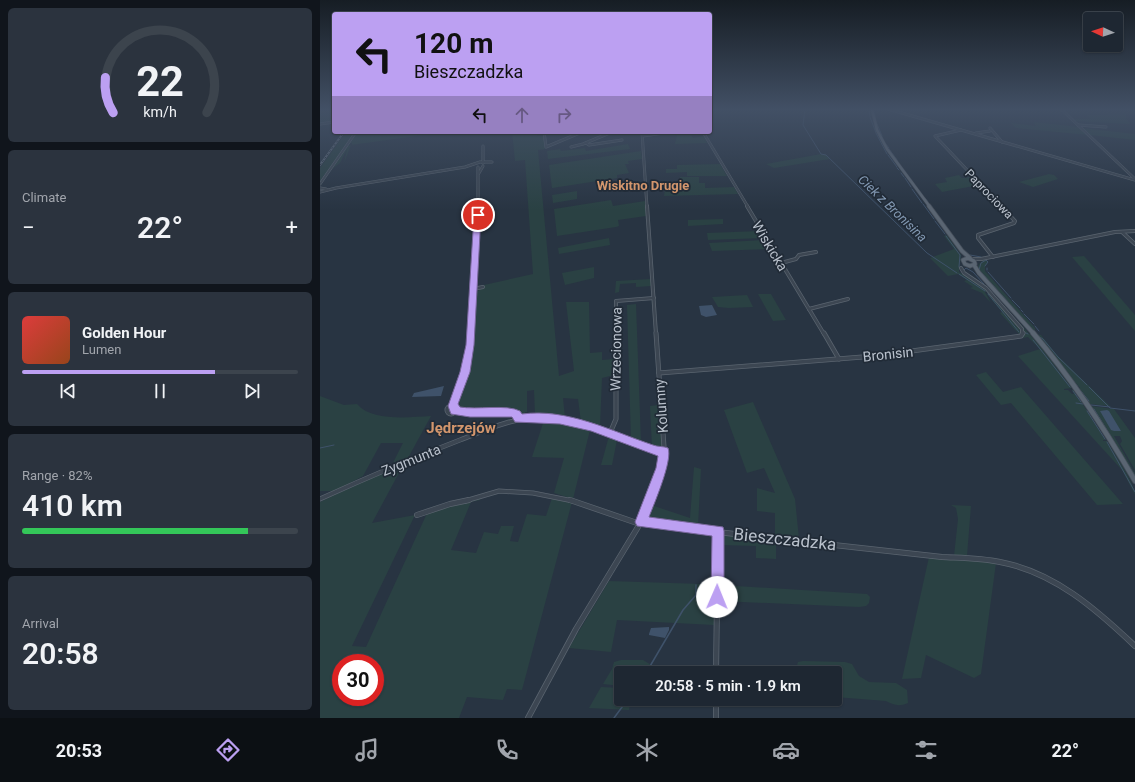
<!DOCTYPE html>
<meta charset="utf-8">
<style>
:root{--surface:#1e2732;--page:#2b333e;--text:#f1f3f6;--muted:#a1a5ac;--line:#3c444d;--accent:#bca0f2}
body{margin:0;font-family:Roboto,sans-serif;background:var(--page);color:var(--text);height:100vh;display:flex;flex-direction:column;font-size:15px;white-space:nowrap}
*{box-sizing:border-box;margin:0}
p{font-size:13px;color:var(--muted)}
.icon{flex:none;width:22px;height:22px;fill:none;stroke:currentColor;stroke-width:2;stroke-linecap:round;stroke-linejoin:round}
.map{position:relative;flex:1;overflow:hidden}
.drawer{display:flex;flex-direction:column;gap:8px;padding:8px;background:#10151c;width:320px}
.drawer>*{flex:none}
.hud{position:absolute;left:12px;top:12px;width:380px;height:122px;border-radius:4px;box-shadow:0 1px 3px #0004,0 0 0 1px var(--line);background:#bca0f2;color:#111;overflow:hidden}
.needle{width:26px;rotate:273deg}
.fabs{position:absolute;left:763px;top:12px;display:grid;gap:8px}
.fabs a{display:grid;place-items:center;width:40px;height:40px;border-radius:4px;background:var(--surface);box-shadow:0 1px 3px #0004,0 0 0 1px var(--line);font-size:20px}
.speed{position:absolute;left:12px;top:654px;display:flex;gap:8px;font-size:20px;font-weight:700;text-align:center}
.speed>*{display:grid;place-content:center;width:52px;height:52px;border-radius:50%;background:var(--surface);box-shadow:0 1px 3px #0004,0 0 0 1px var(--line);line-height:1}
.speed .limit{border:6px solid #d22;background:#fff;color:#111}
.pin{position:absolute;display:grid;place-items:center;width:34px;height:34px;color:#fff;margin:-17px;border:2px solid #fff;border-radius:50%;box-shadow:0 1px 4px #0007}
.me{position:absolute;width:44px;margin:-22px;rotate:1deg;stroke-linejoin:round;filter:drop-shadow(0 0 3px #0008)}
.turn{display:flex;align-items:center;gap:14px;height:84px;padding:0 16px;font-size:18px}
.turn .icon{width:52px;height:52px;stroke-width:2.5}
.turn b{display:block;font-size:28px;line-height:34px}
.lanes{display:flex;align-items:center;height:38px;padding:0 16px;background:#0003;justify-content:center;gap:20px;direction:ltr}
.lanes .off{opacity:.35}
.big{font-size:30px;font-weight:600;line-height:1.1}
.drawer .card{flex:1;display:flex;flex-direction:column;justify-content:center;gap:6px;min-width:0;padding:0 14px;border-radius:6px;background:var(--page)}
.drawer .dial{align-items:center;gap:0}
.dial svg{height:104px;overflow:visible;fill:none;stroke:var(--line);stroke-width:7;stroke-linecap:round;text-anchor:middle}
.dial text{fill:var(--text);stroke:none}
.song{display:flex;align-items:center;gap:12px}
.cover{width:48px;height:48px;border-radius:6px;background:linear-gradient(135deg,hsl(0 70% 55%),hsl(20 70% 35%))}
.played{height:4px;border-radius:2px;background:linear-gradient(90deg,var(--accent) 70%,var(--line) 70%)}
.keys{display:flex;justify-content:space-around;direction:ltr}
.heat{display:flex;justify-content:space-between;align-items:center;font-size:22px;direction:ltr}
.charge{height:6px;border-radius:3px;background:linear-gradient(90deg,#34c759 82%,var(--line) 0)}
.trip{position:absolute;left:294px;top:666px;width:228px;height:40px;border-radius:4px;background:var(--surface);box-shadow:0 1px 3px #0004,0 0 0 1px var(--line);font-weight:600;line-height:40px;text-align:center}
.tabs{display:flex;height:64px;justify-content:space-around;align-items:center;background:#0c1014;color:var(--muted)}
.tabs .icon{width:28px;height:28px}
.tabs .selected{color:var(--accent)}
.tabs b{font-size:18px;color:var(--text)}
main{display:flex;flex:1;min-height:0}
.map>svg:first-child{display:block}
.green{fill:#2a4143;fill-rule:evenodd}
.water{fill:#3f526a}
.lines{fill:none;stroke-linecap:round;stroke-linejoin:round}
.stream-far1{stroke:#3f526a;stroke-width:1}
.stream{stroke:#3f526a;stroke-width:1.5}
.minor-far3-casing{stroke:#5a646f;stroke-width:3}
.minor-far2-casing{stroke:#5a646f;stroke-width:4}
.minor-far1-casing{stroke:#5a646f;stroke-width:5}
.minor-casing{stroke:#5a646f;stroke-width:6}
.major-far2-casing{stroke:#464f5b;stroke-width:3.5}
.major-far1-casing{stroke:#464f5b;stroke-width:5}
.major-casing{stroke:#464f5b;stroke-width:6}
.minor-far3{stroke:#3c4652;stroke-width:2}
.minor-far2{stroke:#3c4652;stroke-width:2.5}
.minor-far1{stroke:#3c4652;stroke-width:3.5}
.minor{stroke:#3c4652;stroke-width:4.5}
.major-far2{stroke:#5a6572;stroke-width:2.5}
.major-far1{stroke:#5a6572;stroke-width:3.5}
.major{stroke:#5a6572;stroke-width:4.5}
.rail-casing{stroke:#5e6a78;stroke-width:2}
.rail{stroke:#212b37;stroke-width:1;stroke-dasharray:2;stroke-linecap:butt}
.route{fill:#bca0f2;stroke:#7a689d}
.labels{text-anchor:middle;stroke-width:3.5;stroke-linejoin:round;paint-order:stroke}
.far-street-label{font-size:12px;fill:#b9c1cc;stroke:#212b37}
.far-neighbourhood-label{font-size:13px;font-weight:bold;fill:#d3966d;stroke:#212b37}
.far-water-label{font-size:13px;font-style:italic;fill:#8298b2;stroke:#212b37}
.street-label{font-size:14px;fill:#b9c1cc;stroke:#212b37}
.neighbourhood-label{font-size:15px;font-weight:bold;fill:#d3966d;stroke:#212b37}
.near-street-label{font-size:17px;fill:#b9c1cc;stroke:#212b37}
</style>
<main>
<section class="drawer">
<div class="card dial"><svg viewBox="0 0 100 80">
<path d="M14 69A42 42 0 1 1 86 69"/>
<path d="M14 69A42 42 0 0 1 8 42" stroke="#bca0f2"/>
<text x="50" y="56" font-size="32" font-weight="700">22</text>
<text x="50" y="72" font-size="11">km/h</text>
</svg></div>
<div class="card"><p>Climate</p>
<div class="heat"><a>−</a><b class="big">22°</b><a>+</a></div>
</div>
<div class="card">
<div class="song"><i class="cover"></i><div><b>Golden Hour</b><p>Lumen</p></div></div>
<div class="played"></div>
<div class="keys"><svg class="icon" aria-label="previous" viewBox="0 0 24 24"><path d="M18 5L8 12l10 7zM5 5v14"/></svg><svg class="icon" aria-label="pause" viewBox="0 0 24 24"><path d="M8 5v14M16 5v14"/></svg><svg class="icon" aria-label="next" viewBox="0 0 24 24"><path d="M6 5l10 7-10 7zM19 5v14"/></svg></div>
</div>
<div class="card"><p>Range · 82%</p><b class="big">410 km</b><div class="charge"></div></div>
<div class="card"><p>Arrival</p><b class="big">20:58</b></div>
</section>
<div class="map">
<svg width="815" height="718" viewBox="0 0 815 718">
<rect width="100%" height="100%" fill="#283442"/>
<!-- green -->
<g class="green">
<path d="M0 109H14V121L0 123Z"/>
<path d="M806 114V118L810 124 754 121 752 119H770L767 115Z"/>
<path d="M714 122 759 127 768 135 696 128 691 123 716 126Z"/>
<path d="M762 128 815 134V140L770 135Z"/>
<path d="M26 132H35L0 181V168Z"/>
<path d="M38 132H105V133L126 132 31 145 24 163 27 149 20 163 12 169 17 162 11 169 27 146 32 145V143H30Z"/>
<path d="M192 132H216L217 136H224L225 149 218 150 239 376 254 371 246 302H269L270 353 282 352V360L294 359V375L282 378 280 427 261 422 258 399 243 398 245 418 215 415 214 390 207 391V412H205L206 416C199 416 196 412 188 411 172 410 157 413 141 410L138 404 147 377 152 359 156 292 163 288 164 285 213 274 205 160 195 161Z"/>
<path d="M370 132 373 138 384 136 387 143 355 144 357 135 350 136 351 133Z"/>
<path d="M308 144 310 149 228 159 227 151 240 149 241 151 265 148 266 151Z"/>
<path d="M321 151 322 159 308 161 309 164H305L309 173 297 175V178L232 188 229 165Z"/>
<path d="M501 154H505L510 159 454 168 446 164Z"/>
<path d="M400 164 407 176H367V172L346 173V169H357V165Z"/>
<path d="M729 174 734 175 738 179 713 187 699 182Z"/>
<path d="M639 175 642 178 651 177 659 185 622 192 615 184 627 182 625 178Z"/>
<path d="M360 177H379V183H385V188L414 187 418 194 344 196 345 188H357L356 183H360Z"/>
<path d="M257 191V199L233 203 232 195Z"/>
<path d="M291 200 293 206 325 201 326 216 298 220 299 226 296 227 237 236 234 209Z"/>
<path d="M403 219V224L368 226V220Z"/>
<path d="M440 231 444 238 388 240 387 233Z"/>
<path d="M627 235 641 255 639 272 656 282 667 291 665 292 671 303 662 293 650 288 653 287 644 281 647 280 638 274 628 276 610 258 634 249 624 236Z"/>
<path d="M289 238 290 245 239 254 238 248Z"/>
<path d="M444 240 450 249 392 251 389 243Z"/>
<path d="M764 256 815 315V331L752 257Z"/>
<path d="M665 259 668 262 665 267V271L715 328V330L714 331 716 334 721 335 737 355 790 406 770 404 771 406 794 409 815 438V470L800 444 802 441 800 436H794L815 473V478L759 389 760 388 657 268 660 263Z"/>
<path d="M274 267V278L245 285 242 273Z"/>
<path d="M331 279V286L316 287V283L300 284 299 292 295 293 296 281Z"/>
<path d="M669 293 699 328 700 332 699 334 680 313 682 312 667 294Z"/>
<path d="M438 294H451L466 320 453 321Z"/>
<path d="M427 295 433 307 409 308 398 307 392 297Z"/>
<path d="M316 304 321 443 311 440 307 305Z"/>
<path d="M697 320 720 346 752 388 744 389V390H748L752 394H754L752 390 753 389 786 440H783V441H787C794 453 815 483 815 495L802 470 698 356 720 349 708 337 703 338 704 330Z"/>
<path d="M666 372 683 392 701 387 803 504 777 505 691 403 681 405 656 375Z"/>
<path d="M0 396 24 405 37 404C52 422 90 417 111 416L88 458 73 463 83 443H61L43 476 15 491H0Z"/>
<path d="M433 402 475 499 479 539 455 536V513L437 511V488L455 493 444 468 427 473 404 410Z"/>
<path d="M338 405 342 447 340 449 332 448 330 406Z"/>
<path d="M224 420 260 426 270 430 253 499 234 493 244 458 212 457Z"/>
<path d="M289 436 297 440 292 465H281Z"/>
<path d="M79 467 80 471 52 523 95 515 32 646 46 647 108 511 162 496 160 500 151 502 131 550 156 553 164 532 178 534 181 526H194L190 541 198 542 207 514 226 516 232 498 252 502 202 690 187 689 183 700 147 697 139 718H0V502L42 482ZM21 663H55V697H21Z"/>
<path d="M374 467 381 469 378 526 328 520 327 517 331 505 370 518Z"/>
<path d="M631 505 651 506 647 556H634L638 519 636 508Z"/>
<path d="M401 534 456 539V559L436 558V546L400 545Z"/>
<path d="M609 557 676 563 661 674 654 678 606 655 601 678 582 679Z"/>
<path d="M289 581 382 584 384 585C383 596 387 601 395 608L394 625 297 620 291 652 249 648Z"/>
<path d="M400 585 547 594 550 597 549 603 546 606 539 607 400 601Z"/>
<path d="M301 660H323L333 666 329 673H301V686L283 684 292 669 294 662Z"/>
<path d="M483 661 525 662 532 664 539 676 549 682 576 683 587 690 588 703C579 707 574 705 566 701L515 697V673H472L475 672 478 662Z"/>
<path d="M281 687 301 688V699H311L309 710 269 708Z"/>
</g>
<!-- water -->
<g class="water">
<path d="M392 305 397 315 386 317 381 315 379 306Z"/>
<path d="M124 386 121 396 92 397 94 393Z"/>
<path d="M787 410 789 411 801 431H794L791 430 780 411Z"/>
<path d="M349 627V630L345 638 329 635V634L331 628Z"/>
</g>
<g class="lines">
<!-- stream-far1 -->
<g class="stream-far1">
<path d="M485 109 483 125 501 154 506 155 607 253 637 273"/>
<path d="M549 109 550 116"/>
<path d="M550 117 556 133 567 154"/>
<path d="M557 124 562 136"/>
<path d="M565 143 569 148"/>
<path d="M569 149 577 160"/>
<path d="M568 155 577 167"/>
<path d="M577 168 579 170"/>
<path d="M581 173 584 177"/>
<path d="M585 178 591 187"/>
<path d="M592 189 602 203"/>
<path d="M605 198 608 202"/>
<path d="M603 204 614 219"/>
<path d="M615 221 625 234"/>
<path d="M626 236 640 255 639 267"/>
<path d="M637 241 644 251"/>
<path d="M650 255 661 257"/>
<path d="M666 260 661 263 659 270 688 302"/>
<path d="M665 266 668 262 666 260"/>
<path d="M667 268V270"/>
<path d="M644 270 646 268 653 272 664 284"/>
<path d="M668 272 691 298"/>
<path d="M639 274 665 291"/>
<path d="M668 294 699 332"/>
<path d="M692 300 700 308"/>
<path d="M701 310 703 312"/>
<path d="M704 314 714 324"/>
<path d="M715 326 719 331"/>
<path d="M706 333 708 334"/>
<path d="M718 336 723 339 738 357 767 385"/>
<path d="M713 340 750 387"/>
<path d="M739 362 758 387"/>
<path d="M769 387 790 408 815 411"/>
<path d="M760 390 769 401"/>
<path d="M753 391 761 402"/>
<path d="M756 403 763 404"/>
<path d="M771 405 790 407"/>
<path d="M774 409 815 476"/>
<path d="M767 411 785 439"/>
<path d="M787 442 815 492"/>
<path d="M0 448 14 445"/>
</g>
<!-- stream -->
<g class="stream">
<path d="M326 673 363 610 376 595V585"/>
<path d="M294 718 308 699"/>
</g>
<!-- minor-far3 casing -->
<g class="minor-far3-casing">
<g id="minor-far3">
<path d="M568 109 815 180"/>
<path d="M741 109 815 179"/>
<path d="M0 124 14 122"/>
<path d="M758 125 786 127"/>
<path d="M670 128 682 142"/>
<path d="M641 130 615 136 682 207"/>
<path d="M224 132 226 147 262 132"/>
<path d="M322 132 327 207"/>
<path d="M383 132 428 207"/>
<path d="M656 133 670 131"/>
<path d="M323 136 351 132"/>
<path d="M266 143 269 145 302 140"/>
<path d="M163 146V163"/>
<path d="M251 147 263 144 292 132"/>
<path d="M159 173 163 166"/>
<path d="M0 184 36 132"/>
<path d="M0 188 6 189"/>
<path d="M0 192 16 188 145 167 160 162H172"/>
<path d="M158 207V167"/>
</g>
</g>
<!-- minor-far2 casing -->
<g class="minor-far2-casing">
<g id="minor-far2">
<path d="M327 206 336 334"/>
<path d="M427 206 504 334"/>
<path d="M802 232 815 244"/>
<path d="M673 257 658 238V235L694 223 695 221 681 206"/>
<path d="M652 259H661L795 232 815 231"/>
<path d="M461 263 476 259 479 255 496 252"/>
<path d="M641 268 644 273 666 288 702 329V334"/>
<path d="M153 289 163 287"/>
<path d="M489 309 528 299"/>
<path d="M151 334 158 206"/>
<path d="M296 334V301L334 298"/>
</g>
</g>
<!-- minor-far1 casing -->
<g class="minor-far1-casing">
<g id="minor-far1">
<path d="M504 333 519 359"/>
<path d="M339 373 555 356 701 336 703 333"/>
<circle cx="131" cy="410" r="4"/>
<path d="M132 406 145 372 151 333"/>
<path d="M134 411 150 413 193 412 197 414 198 419"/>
<path d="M290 433 296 419V333"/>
<path d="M0 499C46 478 93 458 140 440 166 430 193 417 222 418 262 419 298 437 335 451L344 452"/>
<path d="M145 501 179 491 213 493 253 501"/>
<path d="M329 501 343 464 344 447 336 333"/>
</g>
</g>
<!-- minor casing -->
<g class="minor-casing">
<g id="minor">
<path d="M250 500 317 523 622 557C641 558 661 558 680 562 734 572 776 609 815 646"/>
<path d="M97 515 130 504 149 500"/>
<path d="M396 673 398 531"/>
<path d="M396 699V718"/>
<path d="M208 718 256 629 321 522 329 500"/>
</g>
</g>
<!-- major-far2 casing -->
<g class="major-far2-casing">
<path id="major-far2" d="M552 109 557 130 567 149 610 207"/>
</g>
<!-- major-far1 casing -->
<g class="major-far1-casing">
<g id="major-far1">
<path d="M609 206 642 251 650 258"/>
<path d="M648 258 654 261 655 264 650 266 645 264 643 260Z"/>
<path d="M654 265 659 273 714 334"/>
</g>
</g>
<!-- major casing -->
<g class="major-casing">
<path id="major" d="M713 333C752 379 785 429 815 481"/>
</g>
<!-- minor-far3 -->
<use href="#minor-far3" class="minor-far3"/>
<!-- minor-far2 -->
<use href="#minor-far2" class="minor-far2"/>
<!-- minor-far1 -->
<use href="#minor-far1" class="minor-far1"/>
<!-- minor -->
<use href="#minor" class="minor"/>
<!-- major-far2 -->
<use href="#major-far2" class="major-far2"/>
<!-- major-far1 -->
<use href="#major-far1" class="major-far1"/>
<!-- major -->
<use href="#major" class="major"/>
<!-- rail casing -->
<g class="rail-casing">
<path id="rail" d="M0 165 24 132"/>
</g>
<!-- rail -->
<use href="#rail" class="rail"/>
</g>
<!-- sky -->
<linearGradient id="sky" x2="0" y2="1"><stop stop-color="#161d24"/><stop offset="0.52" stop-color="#425065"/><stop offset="1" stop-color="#425065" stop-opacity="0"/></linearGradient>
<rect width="815" height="210" fill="url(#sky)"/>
<!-- route -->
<path class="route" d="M158 213 161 215 154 345 150 372 138 404 140 407C156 410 187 404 200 411L202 414C248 408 291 431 333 445 338 447 343 446 348 448 353 460 334 504 329 517L403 527 404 531V597L402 601 397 603 393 601 391 597 392 536 317 526 315 522 336 468 338 456 271 431 240 424 195 422 192 417H150L131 414 128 406 140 372 146 345 154 215Z"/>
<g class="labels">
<!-- far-street labels -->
<g class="far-street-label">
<text transform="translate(669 194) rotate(46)" y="4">Paprociowa</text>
</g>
<!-- far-neighbourhood labels -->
<g class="far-neighbourhood-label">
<text x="323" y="190">Wiskitno Drugie</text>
</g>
<!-- far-water labels -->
<g class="far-water-label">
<text transform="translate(573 208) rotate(44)" y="5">Ciek z Bronisina</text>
</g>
<!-- street labels -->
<g class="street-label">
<text transform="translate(450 246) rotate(59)" y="5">Wiskicka</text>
<text transform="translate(296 349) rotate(-89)" y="5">Wrzecionowa</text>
<text transform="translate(568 354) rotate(-6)" y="5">Bronisin</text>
<text transform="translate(341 406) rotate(-94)" y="5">Kolumny</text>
<text transform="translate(91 460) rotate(-22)" y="5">Zygmunta</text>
</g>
<!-- neighbourhood labels -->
<g class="neighbourhood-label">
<text x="141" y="433">Jędrzejów</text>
</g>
<!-- near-street labels -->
<g class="near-street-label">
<text transform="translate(465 539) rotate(6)" y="6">Bieszczadzka</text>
</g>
</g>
</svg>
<div class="fabs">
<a><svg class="needle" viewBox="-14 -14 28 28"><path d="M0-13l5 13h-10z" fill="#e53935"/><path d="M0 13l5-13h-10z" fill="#a1a5ac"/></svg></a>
</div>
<div class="speed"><div class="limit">30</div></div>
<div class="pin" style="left:158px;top:215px;background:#d93025"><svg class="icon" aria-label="arrive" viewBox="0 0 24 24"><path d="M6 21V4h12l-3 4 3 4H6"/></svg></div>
<svg class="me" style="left:397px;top:597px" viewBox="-20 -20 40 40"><circle r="19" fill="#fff"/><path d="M0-13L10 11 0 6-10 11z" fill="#bca0f2"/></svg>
<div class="trip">20:58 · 5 min · 1.9 km</div>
<div class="hud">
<div class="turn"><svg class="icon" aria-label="left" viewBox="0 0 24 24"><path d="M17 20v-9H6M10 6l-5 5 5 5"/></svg><div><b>120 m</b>Bieszczadzka</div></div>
<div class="lanes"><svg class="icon" aria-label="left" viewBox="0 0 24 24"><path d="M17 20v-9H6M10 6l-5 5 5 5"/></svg><svg class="icon off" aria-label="ahead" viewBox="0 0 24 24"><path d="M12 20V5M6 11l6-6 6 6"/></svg><svg class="icon off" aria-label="right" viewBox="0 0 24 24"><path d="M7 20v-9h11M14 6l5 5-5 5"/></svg></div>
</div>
</div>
</main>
<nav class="tabs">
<b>20:53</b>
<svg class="icon selected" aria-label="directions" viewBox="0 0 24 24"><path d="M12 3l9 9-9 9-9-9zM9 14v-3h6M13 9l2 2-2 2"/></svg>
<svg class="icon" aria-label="music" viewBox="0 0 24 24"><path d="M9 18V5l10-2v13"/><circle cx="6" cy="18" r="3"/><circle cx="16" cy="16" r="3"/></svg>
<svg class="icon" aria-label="phone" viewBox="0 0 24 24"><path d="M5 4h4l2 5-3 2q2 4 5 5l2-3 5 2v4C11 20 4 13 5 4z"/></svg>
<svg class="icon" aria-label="climate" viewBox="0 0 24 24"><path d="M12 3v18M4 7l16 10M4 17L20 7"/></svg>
<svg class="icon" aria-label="car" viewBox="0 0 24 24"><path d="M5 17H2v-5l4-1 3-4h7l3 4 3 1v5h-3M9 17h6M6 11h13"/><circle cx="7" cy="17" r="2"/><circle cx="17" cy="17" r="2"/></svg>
<svg class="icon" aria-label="filters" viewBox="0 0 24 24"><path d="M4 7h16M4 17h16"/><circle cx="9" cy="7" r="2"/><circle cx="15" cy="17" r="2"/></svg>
<b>22°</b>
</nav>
